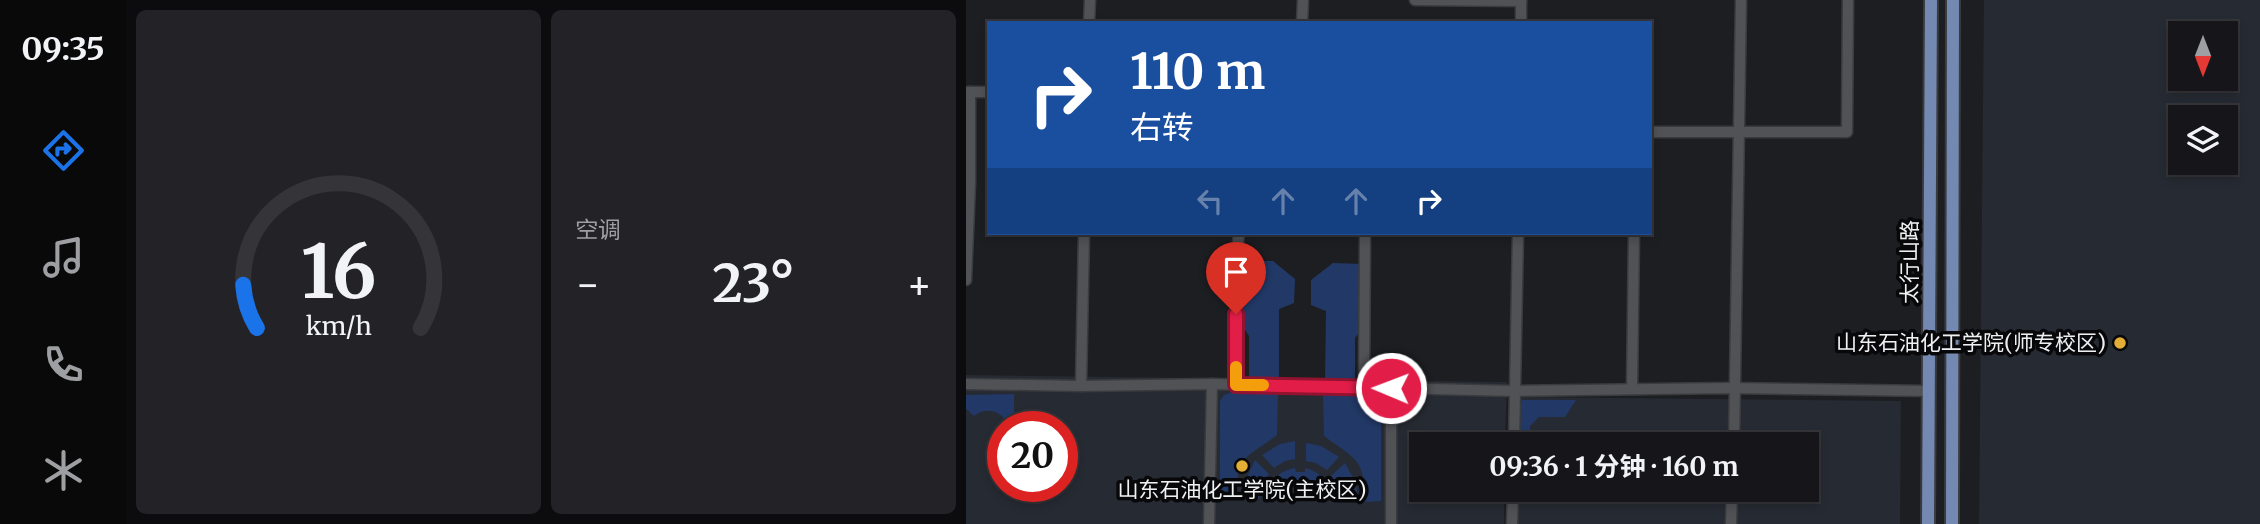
<!DOCTYPE html>
<html lang="zh">
<meta charset="utf-8">
<style>
:root{--surface:#16161a;--page:#232327;--text:#f1f3f6;--muted:#9e9fa2;--line:#353539;--accent:#1a73e8}
body{margin:0;font-family:Merriweather,"Noto Sans SC",serif;background:var(--page);color:var(--text);height:100vh;display:flex;flex-direction:column;font-size:26px;white-space:nowrap}
*{box-sizing:border-box;margin:0}
p{font-size:23px;color:var(--muted)}
.icon{flex:none;width:38px;height:38px;fill:none;stroke:currentColor;stroke-width:2;stroke-linecap:round;stroke-linejoin:round}
.map{position:relative;flex:1;overflow:hidden}
.details{display:flex;flex-direction:column;gap:10px;padding:10px;background:#0c0c0e;width:840px}
.details>*{flex:none}
.banner{position:absolute;left:21px;top:21px;width:665px;height:214px;border-radius:0px;box-shadow:0 4px 10px #0003,0 0 0 2px var(--line);background:#1a4fa0;color:#fff;overflow:hidden}
.needle{width:46px;rotate:180deg}
.controls{position:absolute;left:1202px;top:21px;display:grid;gap:14px}
.controls a{display:grid;place-items:center;width:70px;height:70px;border-radius:0px;background:var(--surface);box-shadow:0 4px 10px #0003,0 0 0 2px var(--line);font-size:35px}
.speed{position:absolute;left:21px;top:411px;display:flex;gap:14px;font-size:35px;font-weight:700;text-align:center}
.speed>*{display:grid;place-content:center;width:91px;height:91px;border-radius:50%;background:var(--surface);box-shadow:0 4px 10px #0003,0 0 0 2px var(--line);line-height:1}
.speed .limit{border:10px solid #d22;background:#fff;color:#111}
.pin{position:absolute;display:grid;place-items:center;width:60px;height:60px;color:#fff;margin:-72px -30px;border-radius:50% 50% 50% 0;rotate:-45deg;box-shadow:0 0 7px #0007}
.pin .icon{rotate:45deg}
.me{position:absolute;width:77px;margin:-38px;rotate:271deg;stroke-linejoin:round;filter:drop-shadow(0 0 5px #0008)}
.turn{display:flex;align-items:center;gap:24px;height:147px;padding:0 28px;font-size:32px}
.turn .icon{width:91px;height:91px;stroke-width:2.5}
.turn b{display:block;font-size:49px;line-height:60px}
.lanes{display:flex;align-items:center;height:66px;padding:0 28px;background:#0003;justify-content:center;gap:35px;direction:ltr}
.lanes .off{opacity:.35}
.big{font-size:52px;font-weight:700;line-height:1.1}
.details .card{flex:1;display:flex;flex-direction:column;justify-content:center;gap:10px;min-width:0;padding:0 24px;border-radius:10px;background:var(--page)}
.details .dial{align-items:center;gap:0}
.dial svg{height:182px;overflow:visible;fill:none;stroke:var(--line);stroke-width:7;stroke-linecap:round;text-anchor:middle}
.dial text{fill:var(--text);stroke:none}
.heat{display:flex;justify-content:space-between;align-items:center;font-size:38px;direction:ltr}
.details .tiles{flex:1;display:grid;gap:10px;grid-template-columns:repeat(2,1fr)}
.trip{position:absolute;left:443px;top:432px;width:410px;height:70px;border-radius:0px;background:var(--surface);box-shadow:0 4px 10px #0003,0 0 0 2px var(--line);font-weight:700;line-height:70px;text-align:center}
main{display:flex;flex:1;min-height:0}
.tab-bar{display:flex;flex-direction:column;width:126px;justify-content:space-around;align-items:center;background:#09090a;color:var(--muted)}
.tab-bar .icon{width:49px;height:49px}
.tab-bar .current{color:var(--accent)}
.tab-bar b{font-size:32px;color:var(--text)}
.map>svg:first-child{display:block}
.built{fill:#262a32;fill-rule:evenodd}
.green{fill:#223967}
.lines{fill:none;stroke-linecap:round;stroke-linejoin:round}
.minor-casing{stroke:#3a3b3e;stroke-width:13}
.major-casing{stroke:#3a3b3e;stroke-width:16}
.minor{stroke:#505256;stroke-width:10}
.major{stroke:#7389b2;stroke-width:12}
.route-casing{stroke:#92132f;stroke-width:18}
.route{stroke:#e11d48;stroke-width:12}
.slow{stroke:#f59e0b;stroke-width:12}
.poi-dot{fill:#e3ae35;stroke:#08080a;stroke-width:2.5}
.labels{text-anchor:middle;stroke-width:7;stroke-linejoin:round;paint-order:stroke}
.street-label{font-size:21px;fill:#eef0f2;stroke:#08080a}
.poi-label{font-size:21px;fill:#eef0f2;stroke:#08080a;text-anchor:end}
</style>
<main>
<nav class="tab-bar">
<b>09:35</b>
<svg class="icon current" aria-label="directions" viewBox="0 0 24 24"><path d="M12 3l9 9-9 9-9-9zM9 14v-3h6M13 9l2 2-2 2"/></svg>
<svg class="icon" aria-label="music" viewBox="0 0 24 24"><path d="M9 18V5l10-2v13"/><circle cx="6" cy="18" r="3"/><circle cx="16" cy="16" r="3"/></svg>
<svg class="icon" aria-label="phone" viewBox="0 0 24 24"><path d="M5 4h4l2 5-3 2q2 4 5 5l2-3 5 2v4C11 20 4 13 5 4z"/></svg>
<svg class="icon" aria-label="climate" viewBox="0 0 24 24"><path d="M12 3v18M4 7l16 10M4 17L20 7"/></svg>
</nav>
<section class="details">
<div class="tiles">
<div class="card dial"><svg viewBox="0 0 100 80">
<path d="M14 69A42 42 0 1 1 86 69"/>
<path d="M14 69A42 42 0 0 1 8 50" stroke="#1a73e8"/>
<text x="50" y="56" font-size="32" font-weight="700">16</text>
<text x="50" y="72" font-size="11">km/h</text>
</svg></div>
<div class="card"><p>空调</p>
<div class="heat"><a>−</a><b class="big">23°</b><a>+</a></div>
</div>
</div>
</section>
<div class="map">
<svg width="1294" height="524" viewBox="0 0 1294 524">
<rect width="100%" height="100%" fill="#1d1e22"/>
<!-- built -->
<g class="built">
<path d="M1018 0H1294V524H1013ZM1214 33H1260V79H1214ZM1260 117V163H1214V117Z"/>
<path d="M0 375 541 382 539 444H455V490H538V524H0ZM37 427H96V486H37Z"/>
<path d="M553 397 935 401 934 524H551L552 490H840V444H552Z"/>
</g>
<!-- green -->
<g class="green">
<path d="M277 261H307L329 279 328 303 313 309V380H283V336L277 327Z"/>
<path d="M367 263 397 264 396 329 389 338V382H359L360 311 345 305V280Z"/>
<path d="M271 390 312 391 311 435C278 460 270 455 271 499H254V401L258 395Z"/>
<path d="M357 393C375 393 404 387 415 403V501L398 502C399 459 392 461 358 436Z"/>
<path d="M48 394V413L39 419C30 409 18 408 8 416L0 409V395Z"/>
<path d="M556 400H610L599 417H573L564 426 565 438 601 441V444H554V409Z"/>
<path d="M329 441V459L319 461 308 468 296 455 314 444Z"/>
<path d="M340 443 355 446 373 457 361 470 350 463 340 461Z"/>
<path d="M289 460 303 474 295 486 293 499H276L279 481Z"/>
<path d="M379 463 390 483 392 501H375L374 488 365 476Z"/>
<path d="M329 468 330 472H339V468C355 472 365 483 366 499H348L344 488 334 483 323 487 318 500H301C303 482 311 471 329 468Z"/>
</g>
<g class="lines">
<!-- minor casing -->
<g class="minor-casing">
<g id="minor">
<path d="M449 0 555 1"/>
<path d="M123 23 124 0"/>
<path d="M336 23 337 0"/>
<path d="M555 23V0"/>
<path d="M0 92H23"/>
<path d="M684 132H881L882 0"/>
<path d="M0 280 4 183V92"/>
<path d="M0 384 115 386 246 384 548 391 762 388 963 391"/>
<path d="M270 385V262L273 233"/>
<path d="M115 386 118 233"/>
<path d="M398 388 399 233"/>
<path d="M666 389 668 233"/>
<path d="M548 444 552 233"/>
<path d="M768 444 775 0"/>
<path d="M243 524 246 384"/>
<path d="M425 524V388"/>
<path d="M546 524 547 490"/>
<path d="M765 524 766 490"/>
</g>
</g>
<!-- major casing -->
<g class="major-casing">
<g id="major">
<path d="M962 524 965 0"/>
<path d="M986 524 987 0"/>
</g>
</g>
<!-- minor -->
<use href="#minor" class="minor"/>
<!-- major -->
<use href="#major" class="major"/>
</g>
<g class="lines">
<!-- route casing -->
<g class="route-casing">
<path id="route" d="M270 314V385L425 388"/>
</g>
<!-- route -->
<use href="#route" class="route"/>
<!-- slow -->
<path class="slow" d="M270 367V385H297"/>
</g>
<!-- markers -->
<g class="poi-dot">
<circle cx="1154" cy="343" r="7"/>
<circle cx="276" cy="466" r="7"/>
</g>
<g class="labels">
<!-- street labels -->
<g class="street-label">
<text transform="translate(944 262) rotate(-90)" y="7">太行山路</text>
</g>
<!-- poi labels -->
<g class="poi-label">
<text x="1140" y="350">山东石油化工学院(师专校区)</text>
<text x="276" y="497" text-anchor="middle">山东石油化工学院(主校区)</text>
</g>
</g>
</svg>
<div class="controls">
<a><svg class="needle" viewBox="-14 -14 28 28"><path d="M0-13l5 13h-10z" fill="#e53935"/><path d="M0 13l5-13h-10z" fill="#9e9fa2"/></svg></a>
<a><svg class="icon" aria-label="layers" viewBox="0 0 24 24"><path d="M12 4l9 5-9 5-9-5zM3 14l9 5 9-5"/></svg></a>
</div>
<div class="speed"><div class="limit">20</div></div>
<div class="pin" style="left:270px;top:314px;background:#d93025"><svg class="icon" aria-label="arrive" viewBox="0 0 24 24"><path d="M6 21V4h12l-3 4 3 4H6"/></svg></div>
<svg class="me" style="left:425px;top:388px" viewBox="-20 -20 40 40"><circle r="17" fill="#e11d48" stroke="#fff" stroke-width="3"/><path d="M0-11L8 9 0 5-8 9z" fill="#fff"/></svg>
<div class="trip">09:36 · 1 分钟 · 160 m</div>
<div class="banner">
<div class="turn"><svg class="icon" aria-label="right" viewBox="0 0 24 24"><path d="M7 20v-9h11M14 6l5 5-5 5"/></svg><div><b>110 m</b>右转</div></div>
<div class="lanes"><svg class="icon off" aria-label="left" viewBox="0 0 24 24"><path d="M17 20v-9H6M10 6l-5 5 5 5"/></svg><svg class="icon off" aria-label="ahead" viewBox="0 0 24 24"><path d="M12 20V5M6 11l6-6 6 6"/></svg><svg class="icon off" aria-label="ahead" viewBox="0 0 24 24"><path d="M12 20V5M6 11l6-6 6 6"/></svg><svg class="icon" aria-label="right" viewBox="0 0 24 24"><path d="M7 20v-9h11M14 6l5 5-5 5"/></svg></div>
</div>
</div>
</main>
